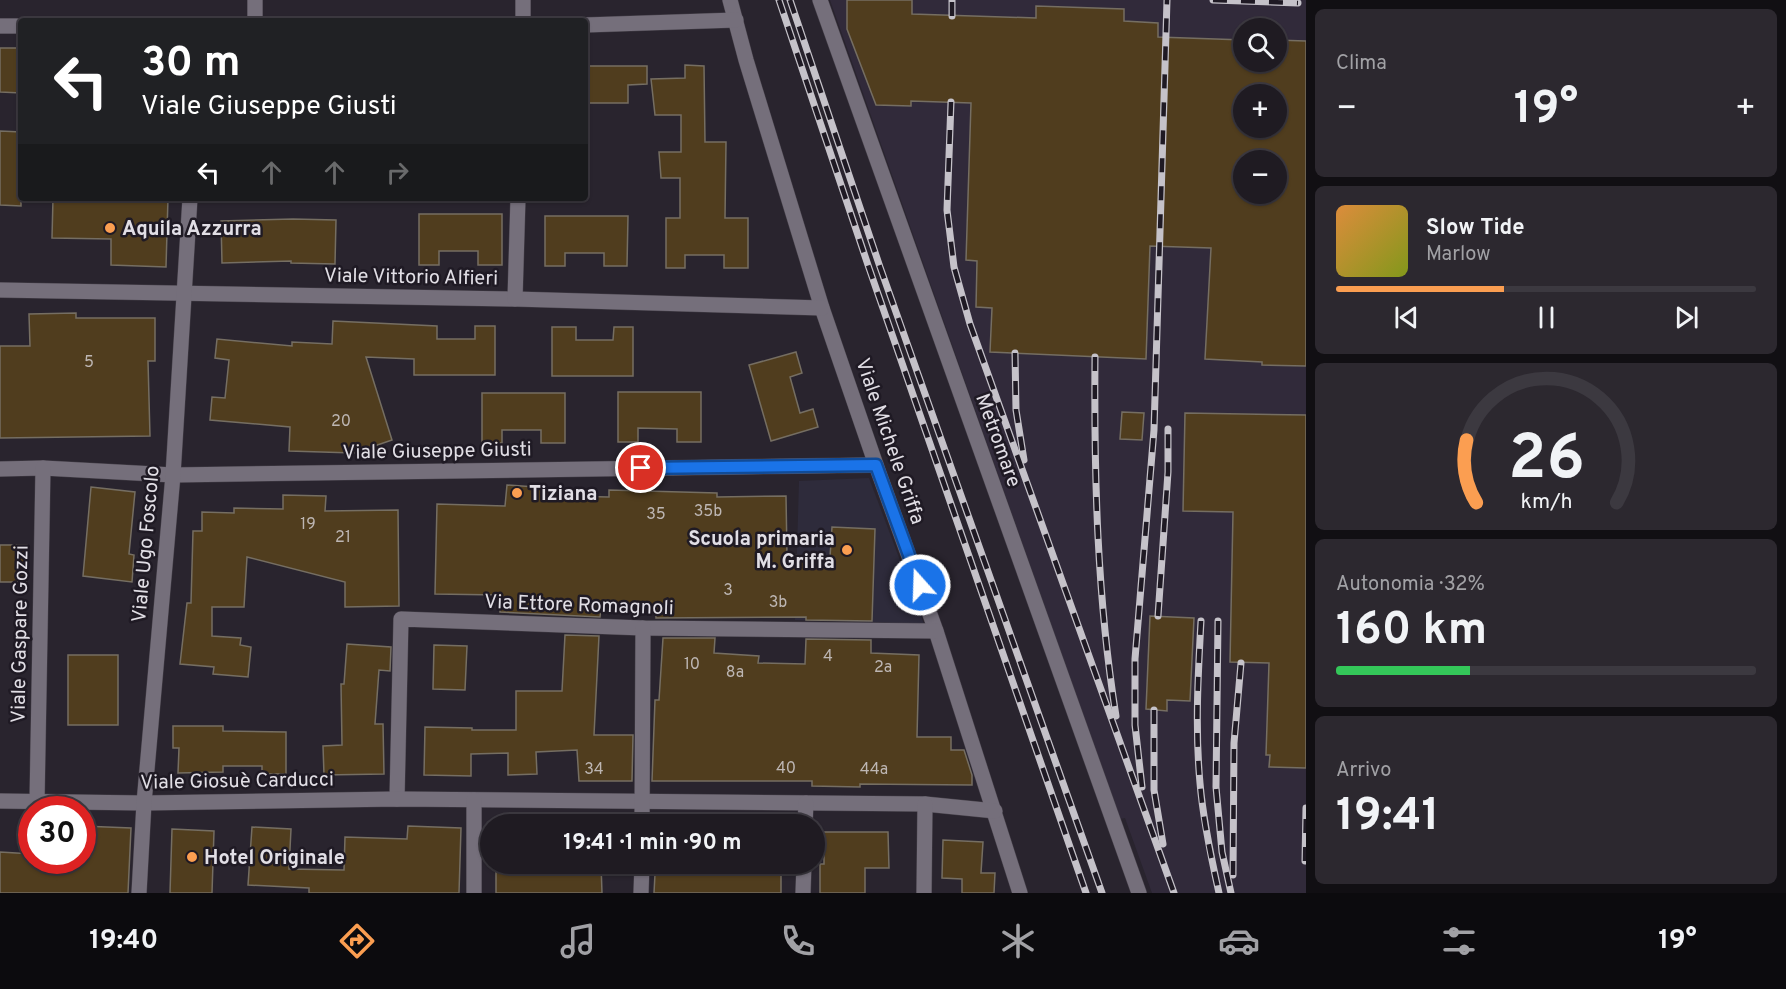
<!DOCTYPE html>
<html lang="it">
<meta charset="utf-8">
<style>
:root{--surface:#1f1b22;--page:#2c282f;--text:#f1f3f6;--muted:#a1a1a5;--line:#3c3940;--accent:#fb9e51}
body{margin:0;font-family:Overpass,sans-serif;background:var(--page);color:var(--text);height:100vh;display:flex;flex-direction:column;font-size:22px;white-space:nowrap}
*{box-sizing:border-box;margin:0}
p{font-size:20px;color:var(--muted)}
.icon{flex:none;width:33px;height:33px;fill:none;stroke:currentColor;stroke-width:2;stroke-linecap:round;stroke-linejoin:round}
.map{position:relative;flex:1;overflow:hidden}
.panel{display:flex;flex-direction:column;gap:9px;padding:9px;background:#110f13;width:480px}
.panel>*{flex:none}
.top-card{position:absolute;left:18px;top:18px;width:570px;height:183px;border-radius:6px;box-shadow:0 2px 4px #0004,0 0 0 2px var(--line);background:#202124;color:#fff;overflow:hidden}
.controls{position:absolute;left:1233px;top:18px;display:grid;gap:12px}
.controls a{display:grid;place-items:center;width:54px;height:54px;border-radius:50%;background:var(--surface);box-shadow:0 2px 4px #0004,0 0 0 2px var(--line);font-size:30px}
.speed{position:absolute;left:18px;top:796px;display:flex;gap:12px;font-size:30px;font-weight:700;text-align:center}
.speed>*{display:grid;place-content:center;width:78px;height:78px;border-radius:50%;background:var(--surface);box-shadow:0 2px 4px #0004,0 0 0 2px var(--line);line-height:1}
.speed .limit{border:9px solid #d22;background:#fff;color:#111}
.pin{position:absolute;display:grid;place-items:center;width:51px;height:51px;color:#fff;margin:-26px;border:3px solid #fff;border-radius:50%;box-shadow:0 2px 6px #0007}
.me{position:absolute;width:66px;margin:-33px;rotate:340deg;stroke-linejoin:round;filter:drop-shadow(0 0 4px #0008)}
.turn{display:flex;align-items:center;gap:21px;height:126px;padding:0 24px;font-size:27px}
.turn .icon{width:78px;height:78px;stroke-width:2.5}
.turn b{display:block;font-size:42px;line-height:51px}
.lanes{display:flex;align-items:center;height:57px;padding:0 24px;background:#0003;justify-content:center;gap:30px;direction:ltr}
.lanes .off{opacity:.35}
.big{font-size:45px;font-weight:700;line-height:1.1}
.panel .card{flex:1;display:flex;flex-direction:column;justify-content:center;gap:9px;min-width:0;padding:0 21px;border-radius:9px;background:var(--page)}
.panel .dial{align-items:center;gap:0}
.dial svg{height:156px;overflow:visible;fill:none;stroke:var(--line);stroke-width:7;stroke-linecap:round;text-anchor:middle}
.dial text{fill:var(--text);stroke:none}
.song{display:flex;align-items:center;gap:18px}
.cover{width:72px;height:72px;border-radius:9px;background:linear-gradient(135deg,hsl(30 70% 55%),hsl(70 70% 35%))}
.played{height:6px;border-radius:3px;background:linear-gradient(90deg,var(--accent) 40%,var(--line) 40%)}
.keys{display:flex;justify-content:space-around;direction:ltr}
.heat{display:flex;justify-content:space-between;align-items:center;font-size:33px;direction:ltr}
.charge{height:9px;border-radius:4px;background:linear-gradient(90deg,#34c759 32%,var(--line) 0)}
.trip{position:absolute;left:480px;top:814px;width:345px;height:60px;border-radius:30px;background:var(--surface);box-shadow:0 2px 4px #0004,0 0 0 2px var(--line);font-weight:700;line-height:60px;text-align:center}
.dock{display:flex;height:96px;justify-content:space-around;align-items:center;background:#0c0b0e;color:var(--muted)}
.dock .icon{width:42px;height:42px}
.dock .on{color:var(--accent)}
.dock b{font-size:27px;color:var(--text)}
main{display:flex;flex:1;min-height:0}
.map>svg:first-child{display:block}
.industrial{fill:#312a3a;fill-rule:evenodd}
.education{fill:#2e2b3b}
.building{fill:#503d1e;stroke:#756e62;stroke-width:1.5;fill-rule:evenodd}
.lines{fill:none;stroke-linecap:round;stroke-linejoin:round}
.minor-casing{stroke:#443f48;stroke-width:16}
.minor{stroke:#756f7b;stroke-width:15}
.rail-casing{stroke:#c5c2c9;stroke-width:7}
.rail{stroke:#1f1a24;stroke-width:4.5;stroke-dasharray:14;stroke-linecap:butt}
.route-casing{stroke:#114b97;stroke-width:15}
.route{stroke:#1a73e8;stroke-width:10}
.poi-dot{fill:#fb9e51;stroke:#1f1a24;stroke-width:2}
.labels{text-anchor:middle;stroke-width:5;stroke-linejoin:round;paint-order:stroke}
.number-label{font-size:16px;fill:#bdb6b3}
.poi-label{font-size:20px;font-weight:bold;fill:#e1dee5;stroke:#1f1a24;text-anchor:start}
.street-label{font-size:20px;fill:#e1dee5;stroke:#1f1a24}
</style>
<main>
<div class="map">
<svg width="1306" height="893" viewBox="0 0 1306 893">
<rect width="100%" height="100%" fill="#29242e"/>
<!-- industrial -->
<path class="industrial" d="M830 0H1306V893H1152L1125 818 1120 819ZM1244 28H1276V62H1244ZM1244 94H1276V128H1244ZM1244 160H1276V194H1244Z"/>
<!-- education -->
<path class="education" d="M869 478 924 624 795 620 799 481Z"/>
<!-- building -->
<g class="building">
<path d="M847 0H912V14L1036 18V6L1124 9V21L1158 23V37L1244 40V62H1276V40L1306 41V366L1262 365V362L1205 359 1211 248 1150 246 1146 359 990 352 992 308 976 307 977 261 966 260 971 103 911 101V106L876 105 847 29ZM1244 94H1276V128H1244ZM1244 160H1276V194H1244Z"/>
<path d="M0 48H21V93L0 92Z"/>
<path d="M685 65 704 66 705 142H726L725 218H748V268H724V255H685V268H666V218H680V178H661L659 152H681V115H655L651 79 685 78Z"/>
<path d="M585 66H647V84L628 85V103H585Z"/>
<path d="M0 131 21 132V206L0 205Z"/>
<path d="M53 198H168L166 267 111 265V239L52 238Z"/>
<path d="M419 214H502V265H478V251H439V265H419Z"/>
<path d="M545 216H628L627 266H604V253H565V266H545Z"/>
<path d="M293 219 336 220 335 264 291 263V261L222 263 221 221Z"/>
<path d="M76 313V318H155V361H148L150 436 0 438V346H30L29 314Z"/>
<path d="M333 321 437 326V339H475V326H495V375H414V359L366 357 392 440 354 453 289 451 290 427 210 420 212 397 225 398 229 360 215 358 217 339 292 346V342L332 344Z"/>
<path d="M552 327H576V340H613L614 327H633V376H552Z"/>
<path d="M796 352 802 373 790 377 800 413 813 409 818 427 771 441 749 365Z"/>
<path d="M618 392H701V442H677V429L638 428V442H618Z"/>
<path d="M482 393H565V443H541V430H502V443H482Z"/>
<path d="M1122 412 1144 413 1142 440 1120 439Z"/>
<path d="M1185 413 1306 415V768L1269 767 1270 755H1266L1269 663 1230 662 1233 512 1183 511Z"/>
<path d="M507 485 563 489V496L609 497V490L717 493V497L786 496 787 555 830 557 832 527 875 529 872 621 806 620V617L656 618V613L601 609 600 617 500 612V595L435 594 437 504 505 506Z"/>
<path d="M91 487 135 492 129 554 134 555 132 582 83 576Z"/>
<path d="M283 495 326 496 325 511 398 510 399 606 345 607V582L247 557 244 607H212V636L241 638 240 645 251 647 248 677 213 674 214 667 180 664 187 603H191L193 531H202V512L234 513V508L283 509Z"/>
<path d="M0 545H27L26 582H0Z"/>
<path d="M1150 616 1194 618 1190 701 1167 700V711L1146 709Z"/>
<path d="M565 635 599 636 594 735H633L632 781H579L577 750 536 752 537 774 508 775V753L471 754V776L424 775 425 727 472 728V730H516V691H562Z"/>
<path d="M663 638H715L714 653 759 656 758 663 805 664 806 639 871 640V653L919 655 917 737H951V750H964L972 775V785L860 784V787L812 786V781H652L655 700H659Z"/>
<path d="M347 644 391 647 390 671 379 670 375 724H383L384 774 324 775 323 746 342 745 341 684H344Z"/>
<path d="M434 645 467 646 465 690 433 689Z"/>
<rect x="68" y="655" width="50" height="70"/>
<path d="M173 726H223V731L286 732V774H262V766H223V772L178 773 179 748H173Z"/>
<path d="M82 826 131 828 128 893H0V852L32 854V861H82Z"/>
<path d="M408 826 461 828 459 893H309V888L248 885 252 827 291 829 289 869 344 870 345 837 407 839Z"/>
<path d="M172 829 214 831 212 893H170Z"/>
<path d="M824 832H888L889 868H865V893H820V864H824Z"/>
<path d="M943 840 983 842 981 873H995L994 893H962V879L942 878Z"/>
<path d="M496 864H601L602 893H496Z"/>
<path d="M663 864H781V893H654L655 874H663Z"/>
</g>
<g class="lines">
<!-- minor casing -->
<g class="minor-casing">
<g id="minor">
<path d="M255 0V21"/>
<path d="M730 0 746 60 822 308 876 465 936 631 1020 893"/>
<path d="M820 0 1139 893"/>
<path d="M523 21V0"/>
<path d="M585 25 736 20"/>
<path d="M0 26H21"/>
<path d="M0 290 515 299 822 308"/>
<path d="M515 299 518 198"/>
<path d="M0 469 43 468 173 475 876 465"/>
<path d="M397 799 401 619 643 628 936 631"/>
<path d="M0 801 144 803 397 799 925 804 995 811"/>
<path d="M37 802 43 468"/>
<path d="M642 825 643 628"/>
<path d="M805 825 806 803"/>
<path d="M139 893 144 803 173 475 190 198"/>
<path d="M474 893V800"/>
<path d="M641 893 642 864"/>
<path d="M803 893 804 864"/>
<path d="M924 893 925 804"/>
</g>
</g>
<!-- minor -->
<use href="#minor" class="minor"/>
<!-- rail casing -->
<g class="rail-casing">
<g id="rail">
<path d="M779 0 869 268 1086 893"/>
<path d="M790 0 880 267 1102 893"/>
<path d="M1213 0 1298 3"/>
<path d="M952 16V0"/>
<path d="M951 102 947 210 954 267 970 324 1174 893"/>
<path d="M1015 353 1016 410 1024 460"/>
<path d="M1095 357C1094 476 1097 597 1116 716"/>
<path d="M1158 616 1168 472V429"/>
<path d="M1201 621C1198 675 1195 729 1200 783 1203 820 1211 857 1219 893"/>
<path d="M1218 621 1216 787 1222 852 1231 893"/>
<path d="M1154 710V790L1163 844"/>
<path d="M1142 787 1135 725V659L1154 430 1167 0"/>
<path d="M1305 861 1306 808"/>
<path d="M1233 875 1234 743 1241 663"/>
</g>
</g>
<!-- rail -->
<use href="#rail" class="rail"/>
</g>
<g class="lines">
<!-- route casing -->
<g class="route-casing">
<path id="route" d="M641 468 876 465 920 585"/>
</g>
<!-- route -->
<use href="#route" class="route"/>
</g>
<!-- markers -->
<g class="poi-dot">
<circle cx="110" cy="228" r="6"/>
<circle cx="517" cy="493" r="6"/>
<circle cx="847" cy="550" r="6"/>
<circle cx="192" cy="857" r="6"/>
</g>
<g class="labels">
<!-- number labels -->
<g class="number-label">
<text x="89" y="367">5</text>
<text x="341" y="426">20</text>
<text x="708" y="516">35b</text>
<text x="656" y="519">35</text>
<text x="308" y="529">19</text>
<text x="343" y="542">21</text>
<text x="728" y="595">3</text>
<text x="778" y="607">3b</text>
<text x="828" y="661">4</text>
<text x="692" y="669">10</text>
<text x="883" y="672">2a</text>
<text x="735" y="677">8a</text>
<text x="786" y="773">40</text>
<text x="594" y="774">34</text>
<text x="874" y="774">44a</text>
</g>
<!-- poi labels -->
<g class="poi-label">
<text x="122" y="235">Aquila Azzurra</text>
<text x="529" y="500">Tiziana</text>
<text x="835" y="545" text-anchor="end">Scuola primaria<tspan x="835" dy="23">M. Griffa</tspan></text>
<text x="204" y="864">Hotel Originale</text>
</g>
<!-- street labels -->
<g class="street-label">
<text transform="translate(411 276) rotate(1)" y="7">Viale Vittorio Alfieri</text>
<text transform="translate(999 440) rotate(70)" y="7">Metromare</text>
<text transform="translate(891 441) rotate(71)" y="7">Viale Michele Griffa</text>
<text transform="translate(437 450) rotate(-1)" y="7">Viale Giuseppe Giusti</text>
<text transform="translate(145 544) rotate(-85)" y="7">Viale Ugo Foscolo</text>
<text transform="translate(579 604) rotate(2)" y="7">Via Ettore Romagnoli</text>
<text transform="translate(19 634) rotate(-89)" y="7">Viale Gaspare Gozzi</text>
<text transform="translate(237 780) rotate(-1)" y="7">Viale Giosuè Carducci</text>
</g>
</g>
</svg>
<div class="controls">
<a><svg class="icon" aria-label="search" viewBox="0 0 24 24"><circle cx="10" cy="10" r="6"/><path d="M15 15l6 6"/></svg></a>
<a>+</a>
<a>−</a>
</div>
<div class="speed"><div class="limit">30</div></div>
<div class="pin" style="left:641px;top:468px;background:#d93025"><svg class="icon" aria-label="arrive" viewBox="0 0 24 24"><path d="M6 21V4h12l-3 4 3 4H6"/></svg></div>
<svg class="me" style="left:920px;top:585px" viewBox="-20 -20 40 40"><circle r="17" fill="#1a73e8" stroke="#fff" stroke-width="3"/><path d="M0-11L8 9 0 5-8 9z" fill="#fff"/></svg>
<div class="trip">19:41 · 1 min · 90 m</div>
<div class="top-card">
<div class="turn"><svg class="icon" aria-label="left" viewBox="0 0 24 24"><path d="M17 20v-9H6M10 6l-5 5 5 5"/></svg><div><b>30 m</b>Viale Giuseppe Giusti</div></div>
<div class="lanes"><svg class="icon" aria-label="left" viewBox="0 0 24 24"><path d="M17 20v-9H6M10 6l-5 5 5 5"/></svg><svg class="icon off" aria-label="ahead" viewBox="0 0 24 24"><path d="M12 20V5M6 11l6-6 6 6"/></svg><svg class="icon off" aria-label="ahead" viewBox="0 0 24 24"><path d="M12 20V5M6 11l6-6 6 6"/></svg><svg class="icon off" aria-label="right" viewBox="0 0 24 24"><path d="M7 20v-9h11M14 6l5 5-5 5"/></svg></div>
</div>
</div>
<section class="panel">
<div class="card"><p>Clima</p>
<div class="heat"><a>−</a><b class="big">19°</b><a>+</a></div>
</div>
<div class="card">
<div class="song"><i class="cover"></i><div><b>Slow Tide</b><p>Marlow</p></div></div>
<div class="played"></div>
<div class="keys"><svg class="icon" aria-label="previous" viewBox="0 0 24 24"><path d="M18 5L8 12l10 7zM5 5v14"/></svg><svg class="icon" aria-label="pause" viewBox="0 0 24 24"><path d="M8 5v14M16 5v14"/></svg><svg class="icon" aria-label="next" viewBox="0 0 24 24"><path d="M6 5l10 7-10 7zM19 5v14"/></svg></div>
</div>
<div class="card dial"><svg viewBox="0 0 100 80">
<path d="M14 69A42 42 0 1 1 86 69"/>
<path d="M14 69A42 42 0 0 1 9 37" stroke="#fb9e51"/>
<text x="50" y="56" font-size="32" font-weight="700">26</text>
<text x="50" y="72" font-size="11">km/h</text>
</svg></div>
<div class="card"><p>Autonomia · 32%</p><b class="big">160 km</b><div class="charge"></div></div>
<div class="card"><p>Arrivo</p><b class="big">19:41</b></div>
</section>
</main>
<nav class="dock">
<b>19:40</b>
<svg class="icon on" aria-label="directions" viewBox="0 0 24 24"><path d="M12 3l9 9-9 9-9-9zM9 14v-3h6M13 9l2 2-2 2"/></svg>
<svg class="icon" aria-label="music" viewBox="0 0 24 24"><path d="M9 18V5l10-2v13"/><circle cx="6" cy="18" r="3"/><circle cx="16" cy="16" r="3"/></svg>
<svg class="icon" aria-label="phone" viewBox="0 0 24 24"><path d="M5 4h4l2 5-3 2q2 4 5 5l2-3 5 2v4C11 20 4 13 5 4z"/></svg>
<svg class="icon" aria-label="climate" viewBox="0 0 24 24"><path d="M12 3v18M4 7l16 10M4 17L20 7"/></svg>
<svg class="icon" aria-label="car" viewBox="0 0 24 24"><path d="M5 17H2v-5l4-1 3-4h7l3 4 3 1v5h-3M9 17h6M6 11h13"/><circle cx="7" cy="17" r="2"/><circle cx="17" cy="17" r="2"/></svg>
<svg class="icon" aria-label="filters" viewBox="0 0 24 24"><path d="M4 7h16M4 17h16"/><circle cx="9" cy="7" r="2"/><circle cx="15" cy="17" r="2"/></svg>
<b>19°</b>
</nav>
